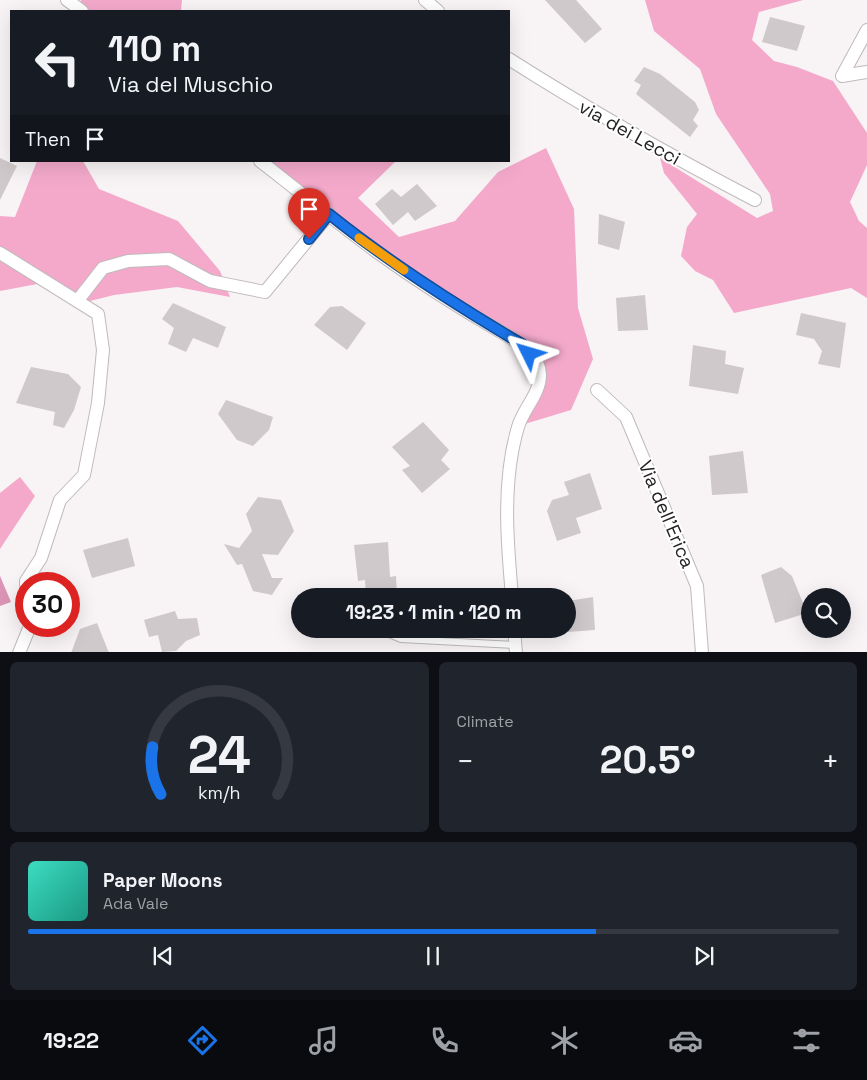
<!DOCTYPE html>
<meta charset="utf-8">
<style>
:root{--surface:#171b24;--page:#20242c;--text:#f1f3f6;--muted:#9ea1a6;--line:#363941;--accent:#1a73e8}
body{margin:0;font-family:"Space Grotesk",sans-serif;background:var(--page);color:var(--text);height:100vh;display:flex;flex-direction:column;font-size:19px;white-space:nowrap}
*{box-sizing:border-box;margin:0}
p{font-size:16px;color:var(--muted)}
.icon{flex:none;width:28px;height:28px;fill:none;stroke:currentColor;stroke-width:2;stroke-linecap:round;stroke-linejoin:round}
.map{position:relative;height:652px;overflow:hidden}
.details{display:flex;flex-direction:column;gap:10px;padding:10px;background:#0d0f14;flex:1}
.details>*{flex:none}
.hud{position:absolute;left:10px;top:10px;width:500px;height:152px;border-radius:0px;box-shadow:0 5px 20px #0002;background:#171b24;color:var(--text);overflow:hidden}
.controls{position:absolute;left:801px;top:588px;display:grid;gap:10px}
.controls a{display:grid;place-items:center;width:50px;height:50px;border-radius:50%;background:var(--surface);box-shadow:0 5px 20px #0002;font-size:25px}
.speed{position:absolute;left:15px;top:572px;display:flex;gap:10px;font-size:25px;font-weight:700;text-align:center}
.speed>*{display:grid;place-content:center;width:65px;height:65px;border-radius:50%;background:var(--surface);box-shadow:0 5px 20px #0002;line-height:1}
.speed .limit{border:8px solid #d22;background:#fff;color:#111}
.pin{position:absolute;display:grid;place-items:center;width:42px;height:42px;color:#fff;margin:-51px -21px;border-radius:50% 50% 50% 0;rotate:-45deg;box-shadow:0 0 5px #0007}
.pin .icon{rotate:45deg}
.me{position:absolute;width:55px;margin:-28px;rotate:310deg;stroke-linejoin:round;filter:drop-shadow(0 0 4px #0008)}
.turn{display:flex;align-items:center;gap:18px;height:105px;padding:0 15px;font-size:22px}
.turn .icon{width:65px;height:65px;stroke-width:2.5}
.turn b{display:block;font-size:35px;line-height:42px}
.then{display:flex;align-items:center;height:48px;padding:0 15px;background:#0003;gap:10px;font-size:19px}
.big{font-size:38px;font-weight:800;line-height:1.1}
.details .tile{flex:1;display:flex;flex-direction:column;justify-content:center;gap:8px;min-width:0;padding:0 18px;border-radius:8px;background:var(--page)}
.details .dial{align-items:center;gap:0}
.dial svg{height:130px;overflow:visible;fill:none;stroke:var(--line);stroke-width:7;stroke-linecap:round;text-anchor:middle}
.dial text{fill:var(--text);stroke:none}
.song{display:flex;align-items:center;gap:15px}
.cover{width:60px;height:60px;border-radius:8px;background:linear-gradient(135deg,hsl(170 70% 55%),hsl(170 70% 35%))}
.played{height:5px;border-radius:2px;background:linear-gradient(90deg,var(--accent) 70%,var(--line) 70%)}
.keys{display:flex;justify-content:space-around;direction:ltr}
.heat{display:flex;justify-content:space-between;align-items:center;font-size:28px;direction:ltr}
.details .tiles{flex:1;display:grid;gap:10px;grid-template-columns:1fr 1fr}
.tile:last-child{grid-column:span 2}
.trip{position:absolute;left:291px;top:588px;width:285px;height:50px;border-radius:25px;background:var(--surface);box-shadow:0 5px 20px #0002;font-weight:800;line-height:50px;text-align:center}
.menu{display:flex;height:80px;justify-content:space-around;align-items:center;background:#090b0e;color:var(--muted)}
.menu .icon{width:35px;height:35px}
.menu .on{color:var(--accent)}
.menu b{font-size:22px;color:var(--text)}
.map>svg:first-child{display:block}
.forest{fill:#f4a9cb}
.water{fill:#dc94b4}
.building{fill:#cfc9cb}
.lines{fill:none;stroke-linecap:round;stroke-linejoin:round}
.lane-casing{stroke:#bfbabc;stroke-width:8}
.street-casing{stroke:#bfbabc;stroke-width:14}
.lane{stroke:#fff;stroke-width:6}
.street{stroke:#fff;stroke-width:12}
.route-casing{stroke:#114b97;stroke-width:12}
.route{stroke:#1a73e8;stroke-width:9}
.slow{stroke:#f59e0b;stroke-width:9}
.labels{text-anchor:middle;stroke-width:4;stroke-linejoin:round;paint-order:stroke}
.street-label{font-size:19px;fill:#242223;stroke:#fff}
</style>
<div class="map">
<svg width="867" height="653" viewBox="0 0 867 653">
<rect width="100%" height="100%" fill="#f8f3f5"/>
<!-- forest -->
<g class="forest">
<path d="M81 0H182L181 11H79Z"/>
<path d="M645 0H803L759 12 752 40 774 61 797 67 833 81 867 133V165L850 202 859 221 867 228V298L851 288 734 313 713 280 695 271 681 256 687 227 697 214 664 173 660 158 757 218 773 211 770 194 716 114 700 69 654 31Z"/>
<path d="M546 148 574 209 578 308 593 359 571 410 518 426 537 389V363L440 295 260 161H396L358 198 399 237 455 221 498 172Z"/>
<path d="M37 161H83L99 189 178 221 220 271 230 297 177 287 114 295 82 303 48 282 0 291V216L15 217Z"/>
<path d="M20 477 35 496 0 549V493Z"/>
</g>
<!-- water -->
<path class="water" d="M0 576 11 602 0 606Z"/>
<!-- building -->
<g class="building">
<path d="M545 0H576L602 29 585 43Z"/>
<path d="M770 17 805 26 797 51 762 42Z"/>
<path d="M644 67 660 74 695 102 699 110 693 120 698 126 690 137 636 94 641 85 634 81Z"/>
<path d="M0 158 17 166 0 200Z"/>
<path d="M417 184 437 206 415 221 408 212 393 225 375 204 392 189 401 197Z"/>
<path d="M599 214 625 222 619 250 598 244Z"/>
<path d="M645 295 648 330 618 331 616 298Z"/>
<path d="M173 303 226 327 218 348 193 338 186 352 168 344 174 328 162 319Z"/>
<path d="M342 306 366 323 347 350 314 325 330 307Z"/>
<path d="M801 313 846 323 840 368 818 364 822 351 814 339 796 335Z"/>
<path d="M693 345 726 351 725 364 744 368 738 394 689 386Z"/>
<path d="M31 367 68 374 81 387 74 410 64 428 53 425 55 412 16 403Z"/>
<path d="M226 400 273 417 269 430 253 446 237 440 218 414Z"/>
<path d="M423 422 449 450 441 460 450 469 422 493 402 470 410 466 392 447Z"/>
<path d="M743 451 748 493 712 495 709 456Z"/>
<path d="M590 473 602 509 576 518 581 533 557 541 547 511 552 500 569 495 564 482Z"/>
<path d="M258 497 281 500 294 531 278 555 262 554 272 578H283L272 595 253 591 242 564 237 565 224 544 239 548 252 531 246 514Z"/>
<path d="M128 538 135 566 92 578 83 550Z"/>
<path d="M388 542 390 577 396 576 397 596H366L365 580 358 581 354 545Z"/>
<path d="M781 567 792 576 807 613 775 623 761 575Z"/>
<path d="M593 597 595 630 568 632V601Z"/>
<path d="M175 611 178 619 197 618 200 635 186 641 176 651 162 652 158 635 149 637 144 620Z"/>
<path d="M97 623 109 653H71L80 629Z"/>
</g>
<g class="lines">
<!-- lane casing -->
<g class="lane-casing">
<path id="lane" d="M377 629 401 639 515 645"/>
</g>
<!-- street casing -->
<g class="street-casing">
<g id="street">
<path d="M67 0 82 11"/>
<path d="M425 0 438 11"/>
<path d="M867 30 842 76 867 72"/>
<path d="M509 59C589 110 671 156 755 200"/>
<path d="M260 161C299 191 337 223 377 252 417 281 458 307 501 332 516 341 540 354 540 375 540 394 523 409 518 427 502 481 507 541 512 596"/>
<path d="M0 253 98 314 103 350 98 403 84 475 60 500 41 558 26 581V585"/>
<path d="M78 300 103 268 128 261 169 259 210 281 265 292 329 214"/>
<path d="M597 390 626 417 697 586 702 653"/>
<path d="M514 629 516 653"/>
<path d="M19 653 30 626"/>
</g>
</g>
<!-- lane -->
<use href="#lane" class="lane"/>
<!-- street -->
<use href="#street" class="street"/>
</g>
<g class="lines">
<!-- route casing -->
<g class="route-casing">
<path id="route" d="M309 239 329 214C390 263 454 304 522 344L529 354"/>
</g>
<!-- route -->
<use href="#route" class="route"/>
<!-- slow -->
<path class="slow" d="M359 238 404 270"/>
</g>
<g class="labels">
<!-- street labels -->
<g class="street-label">
<text transform="translate(630 132) rotate(29)" y="7">via dei Lecci</text>
<text transform="translate(667 514) rotate(67)" y="7">Via dell'Erica</text>
</g>
</g>
</svg>
<div class="controls">
<a><svg class="icon" aria-label="search" viewBox="0 0 24 24"><circle cx="10" cy="10" r="6"/><path d="M15 15l6 6"/></svg></a>
</div>
<div class="speed"><div class="limit">30</div></div>
<div class="pin" style="left:309px;top:239px;background:#d93025"><svg class="icon" aria-label="arrive" viewBox="0 0 24 24"><path d="M6 21V4h12l-3 4 3 4H6"/></svg></div>
<svg class="me" style="left:529px;top:354px" viewBox="-20 -20 40 40"><path d="M0-17L14 15 0 8-14 15z" fill="#1a73e8" stroke="#fff" stroke-width="4"/></svg>
<div class="trip">19:23 · 1 min · 120 m</div>
<div class="hud">
<div class="turn"><svg class="icon" aria-label="left" viewBox="0 0 24 24"><path d="M17 20v-9H6M10 6l-5 5 5 5"/></svg><div><b>110 m</b>Via del Muschio</div></div>
<div class="then">Then<svg class="icon" aria-label="arrive" viewBox="0 0 24 24"><path d="M6 21V4h12l-3 4 3 4H6"/></svg></div>
</div>
</div>
<section class="details">
<div class="tiles">
<div class="tile dial"><svg viewBox="0 0 100 80">
<path d="M14 69A42 42 0 1 1 86 69"/>
<path d="M14 69A42 42 0 0 1 9 40" stroke="#1a73e8"/>
<text x="50" y="56" font-size="32" font-weight="700">24</text>
<text x="50" y="72" font-size="11">km/h</text>
</svg></div>
<div class="tile"><p>Climate</p>
<div class="heat"><a>−</a><b class="big">20.5°</b><a>+</a></div>
</div>
<div class="tile">
<div class="song"><i class="cover"></i><div><b>Paper Moons</b><p>Ada Vale</p></div></div>
<div class="played"></div>
<div class="keys"><svg class="icon" aria-label="previous" viewBox="0 0 24 24"><path d="M18 5L8 12l10 7zM5 5v14"/></svg><svg class="icon" aria-label="pause" viewBox="0 0 24 24"><path d="M8 5v14M16 5v14"/></svg><svg class="icon" aria-label="next" viewBox="0 0 24 24"><path d="M6 5l10 7-10 7zM19 5v14"/></svg></div>
</div>
</div>
</section>
<nav class="menu">
<b>19:22</b>
<svg class="icon on" aria-label="directions" viewBox="0 0 24 24"><path d="M12 3l9 9-9 9-9-9zM9 14v-3h6M13 9l2 2-2 2"/></svg>
<svg class="icon" aria-label="music" viewBox="0 0 24 24"><path d="M9 18V5l10-2v13"/><circle cx="6" cy="18" r="3"/><circle cx="16" cy="16" r="3"/></svg>
<svg class="icon" aria-label="phone" viewBox="0 0 24 24"><path d="M5 4h4l2 5-3 2q2 4 5 5l2-3 5 2v4C11 20 4 13 5 4z"/></svg>
<svg class="icon" aria-label="climate" viewBox="0 0 24 24"><path d="M12 3v18M4 7l16 10M4 17L20 7"/></svg>
<svg class="icon" aria-label="car" viewBox="0 0 24 24"><path d="M5 17H2v-5l4-1 3-4h7l3 4 3 1v5h-3M9 17h6M6 11h13"/><circle cx="7" cy="17" r="2"/><circle cx="17" cy="17" r="2"/></svg>
<svg class="icon" aria-label="filters" viewBox="0 0 24 24"><path d="M4 7h16M4 17h16"/><circle cx="9" cy="7" r="2"/><circle cx="15" cy="17" r="2"/></svg>
</nav>
